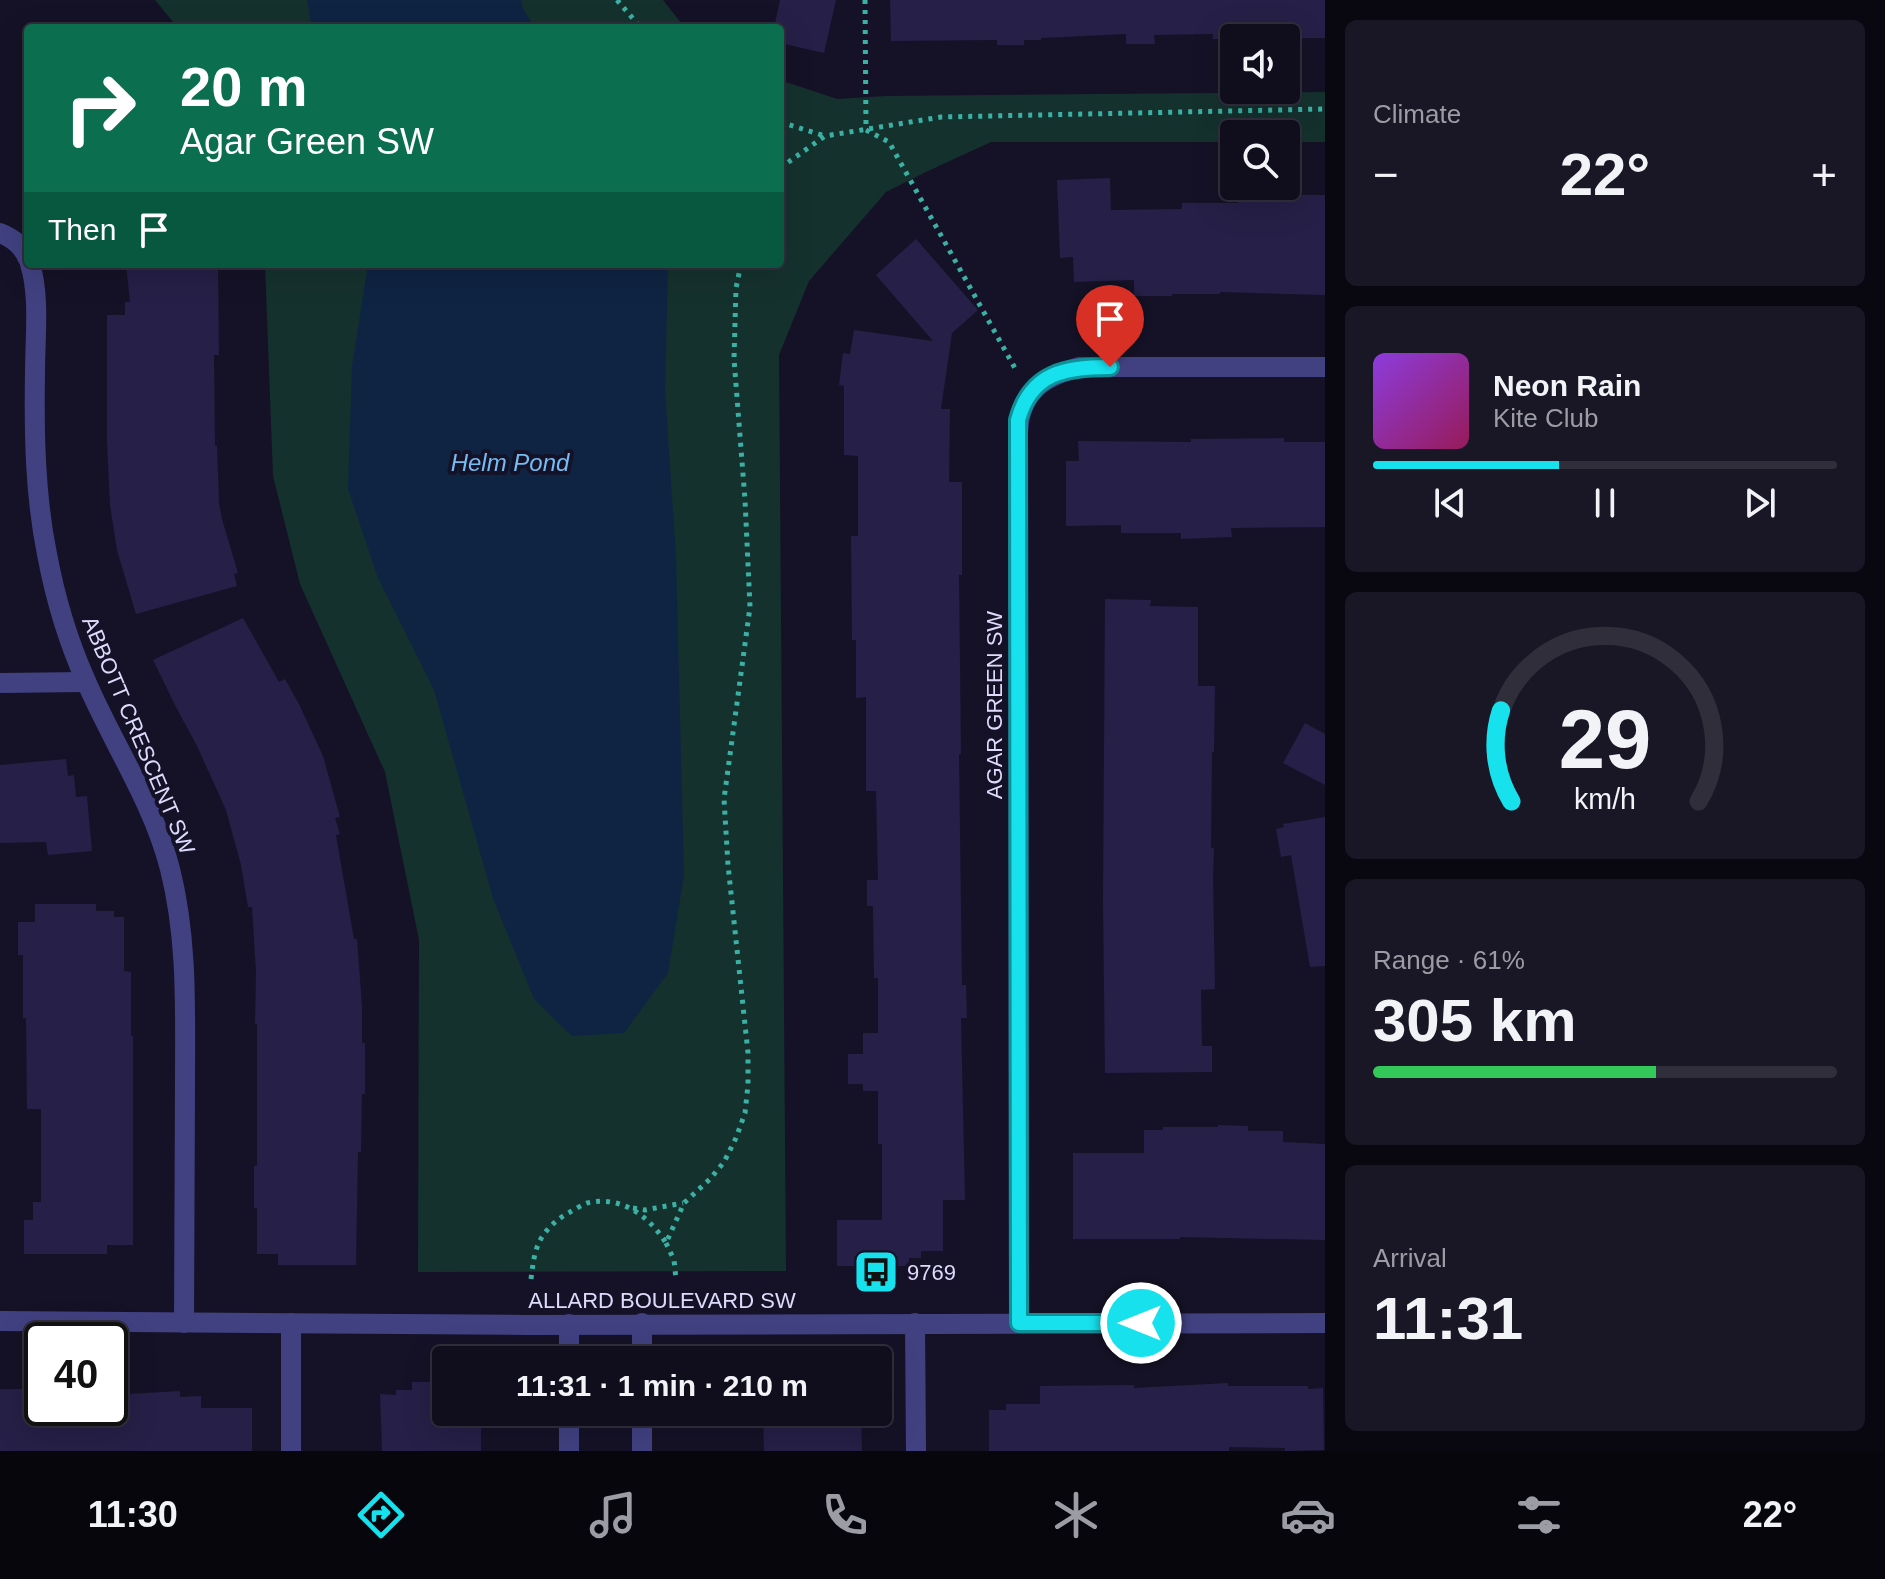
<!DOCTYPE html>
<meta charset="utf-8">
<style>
:root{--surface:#100e1d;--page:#191726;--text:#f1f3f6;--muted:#9c9ca4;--line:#302e3b;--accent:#16e1ed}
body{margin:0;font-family:Helvetica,sans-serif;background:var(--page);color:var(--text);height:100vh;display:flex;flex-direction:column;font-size:30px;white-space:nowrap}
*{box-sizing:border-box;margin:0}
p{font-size:26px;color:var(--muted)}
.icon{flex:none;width:44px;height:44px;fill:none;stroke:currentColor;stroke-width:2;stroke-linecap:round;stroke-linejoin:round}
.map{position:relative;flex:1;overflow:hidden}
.panel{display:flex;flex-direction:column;gap:20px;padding:20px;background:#090810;width:560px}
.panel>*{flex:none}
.hud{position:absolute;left:24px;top:24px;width:760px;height:244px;border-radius:8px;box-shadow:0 8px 32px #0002,0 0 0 2px var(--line);background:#0b6e4f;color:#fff;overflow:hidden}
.fabs{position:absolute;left:1220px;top:24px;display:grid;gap:16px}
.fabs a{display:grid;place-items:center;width:80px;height:80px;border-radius:8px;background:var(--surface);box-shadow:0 8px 32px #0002,0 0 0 2px var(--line);font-size:40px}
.speed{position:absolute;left:24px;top:1322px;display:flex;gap:16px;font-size:40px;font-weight:700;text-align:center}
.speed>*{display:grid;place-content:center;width:104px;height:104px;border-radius:50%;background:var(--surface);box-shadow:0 8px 32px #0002,0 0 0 2px var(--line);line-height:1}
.speed .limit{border:4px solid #111;border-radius:12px;background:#fff;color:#111}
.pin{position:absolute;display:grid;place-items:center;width:68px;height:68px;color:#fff;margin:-82px -34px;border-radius:50% 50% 50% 0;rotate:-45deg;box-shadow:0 0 8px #0007}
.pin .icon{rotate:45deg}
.me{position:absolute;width:88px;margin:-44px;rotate:270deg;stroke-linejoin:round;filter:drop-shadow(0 0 6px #0008)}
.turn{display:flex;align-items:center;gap:28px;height:168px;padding:0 24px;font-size:36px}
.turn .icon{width:104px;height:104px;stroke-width:2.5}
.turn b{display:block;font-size:56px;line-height:68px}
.then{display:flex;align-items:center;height:76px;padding:0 24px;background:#0003;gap:16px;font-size:30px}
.big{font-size:60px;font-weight:600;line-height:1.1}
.panel .card{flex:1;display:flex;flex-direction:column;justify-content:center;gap:12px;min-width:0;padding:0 28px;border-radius:12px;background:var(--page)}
.panel .dial{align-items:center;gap:0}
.dial svg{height:208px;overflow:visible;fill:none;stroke:var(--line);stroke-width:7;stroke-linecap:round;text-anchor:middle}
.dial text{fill:var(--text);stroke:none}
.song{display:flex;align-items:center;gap:24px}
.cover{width:96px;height:96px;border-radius:12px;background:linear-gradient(135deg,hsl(270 70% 55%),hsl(330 70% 35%))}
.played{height:8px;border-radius:4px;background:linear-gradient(90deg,var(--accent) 40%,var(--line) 40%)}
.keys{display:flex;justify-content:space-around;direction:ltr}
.heat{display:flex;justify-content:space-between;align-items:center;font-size:44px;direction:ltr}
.charge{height:12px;border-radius:6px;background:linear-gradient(90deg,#34c759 61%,var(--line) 0)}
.trip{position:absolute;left:432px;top:1346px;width:460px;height:80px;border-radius:8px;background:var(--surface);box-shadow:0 8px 32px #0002,0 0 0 2px var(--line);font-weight:600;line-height:80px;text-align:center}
.menu{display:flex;height:128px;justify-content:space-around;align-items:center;background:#06060c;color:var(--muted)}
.menu .icon{width:56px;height:56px}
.menu .selected{color:var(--accent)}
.menu b{font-size:36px;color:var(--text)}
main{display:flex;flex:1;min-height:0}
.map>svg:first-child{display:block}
.green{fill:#15312e}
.water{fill:#0f2443}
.building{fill:#261f47}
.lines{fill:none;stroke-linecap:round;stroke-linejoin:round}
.path{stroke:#3ab1a4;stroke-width:5;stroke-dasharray:4 6;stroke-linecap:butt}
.minor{stroke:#414182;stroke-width:20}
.route-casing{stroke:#0e929a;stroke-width:20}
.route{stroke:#16e1ed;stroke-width:14}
.labels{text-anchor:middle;stroke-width:8;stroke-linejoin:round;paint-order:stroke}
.street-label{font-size:22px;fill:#dddbfc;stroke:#151227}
.poi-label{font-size:22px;fill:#dddbfc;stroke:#151227;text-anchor:start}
.water-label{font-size:24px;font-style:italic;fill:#71bdf4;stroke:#151227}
</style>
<main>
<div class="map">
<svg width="1325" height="1451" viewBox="0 0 1325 1451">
<rect width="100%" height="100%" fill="#151227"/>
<!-- green -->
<g class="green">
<path d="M155 0H663L685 28H178Z"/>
<path d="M780 80 837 99 886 96 1325 92V142H1286V134H1234V142H991L928 171 886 192 809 281 779 355 786 1271 418 1272 419 940 385 772 300 584 273 476 265 264H780Z"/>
</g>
<!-- water -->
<g class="water">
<path d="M307 0H521L523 9 535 28H312Z"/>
<path d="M368 264H668L665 392 676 556 684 876 668 973 624 1033 572 1036 534 999 493 898 434 690 378 578 348 489 352 366Z"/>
</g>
<!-- building -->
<g class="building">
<path d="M780 0H836L824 53 780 43V28H774Z"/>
<path d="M890 0H1325V38L1213 39V34L1154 35 1155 44H1126V34L1041 38V40H1024V45H997V40L891 41Z"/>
<path d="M1110 178 1111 210 1182 209V203H1238V195H1325V295L1220 292V294H1172V296H1134V280L1074 282 1073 257 1060 258 1057 180Z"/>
<path d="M916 239 978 310 952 333 941 409H950L949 482H962V575H959L961 754H959L962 985H966L967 1018H961L965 1200H943V1251H921V1258H909V1266H837V1220H882V1144H878V1091H863V1084H848V1054H863V1033H878V978H874L873 906H867V880H878L876 791H866V697L856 698V640H852L851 536H858V456L844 455V386L839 385 843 353 850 354 854 330 933 341 876 275Z"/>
<path d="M126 264H218L219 355H214L215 446H217L219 503 222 519 238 573 234 574 237 586 136 614 117 550 110 505 107 442V315H125V302H130Z"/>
<path d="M1284 438V442H1325V527L1231 528 1232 537 1181 539V533H1121V525L1066 526V461H1079L1078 441 1191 442V439Z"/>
<path d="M1105 599 1151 600 1150 606 1198 607V686H1215L1214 752H1212L1211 848H1214L1213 877 1215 989 1201 990 1202 1046H1212V1072L1105 1073 1103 902Z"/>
<path d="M243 618 279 682 285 679 299 704 323 756 340 817 335 818 340 834 336 835 354 939H357L362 1006V1043H365V1094H362L361 1152H358L356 1265H278V1254H257V1208H254V1166H257V1024H255L256 972 252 907H248L241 865 226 810 197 746 177 709 153 660Z"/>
<path d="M1305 723 1325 734V785L1283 763Z"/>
<path d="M66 759 68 776 74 775 76 797 87 796 92 851 48 855 46 842 0 843V765Z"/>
<path d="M1325 817V966L1310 967 1291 855 1281 857 1276 829 1284 827 1283 824Z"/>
<path d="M35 904H96V911H114V917H124V971L131 972V1036H133V1245H107V1254H24V1220H33V1202H41V1109H27L26 1018H23V955H18V922H35Z"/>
<path d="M1218 1125 1248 1126V1131H1283V1142L1325 1144V1240L1180 1237V1239H1073V1153H1144V1130H1163V1127H1218Z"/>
<path d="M412 1382H446V1412H481V1451H382L380 1394 396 1395V1390H412Z"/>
<path d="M1228 1383V1386H1308V1389L1323 1388 1324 1450 1285 1451V1448L1229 1447V1451H989V1410H1006V1404H1040V1386L1134 1385V1388Z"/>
<path d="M0 1389H42V1408H112V1395L180 1391V1397L201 1396V1408H252V1451H0Z"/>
<path d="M763 1412H861L862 1451H764Z"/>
</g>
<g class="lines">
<!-- path -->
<g class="path">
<path d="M617 0 641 28"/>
<path d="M865 0 866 130"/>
<path d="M780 122 825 136"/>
<path d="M866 130 889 142 1016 370"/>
<path d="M780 168 825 136 941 117 1325 109"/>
<path d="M633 1208 645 1210 683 1203"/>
<path d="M666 1243 674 1260 676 1279"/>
<path d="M531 1279C533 1264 534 1250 542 1237 549 1226 559 1218 570 1212 575 1209 582 1205 587 1203 621 1195 649 1216 666 1243L684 1203 710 1179 724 1162 736 1138 745 1113 748 1085V1053L728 865 724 799 750 607 745 500 734 359 736 288 741 264"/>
</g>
<!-- minor -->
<g class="minor">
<path d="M0 233C13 238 23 246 28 259"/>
<path d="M30 264C40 295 35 339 35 373 34 433 35 495 47 554 55 597 68 641 86 681 113 744 153 802 170 869 188 940 185 1013 185 1086 185 1165 184 1244 184 1323"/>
<path d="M0 683 86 682"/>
<path d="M0 1321 529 1325 1325 1323"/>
<path d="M291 1323V1451"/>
<path d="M642 1323V1360"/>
<path d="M915 1323 916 1451"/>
<path d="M1019 1323 1018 433C1020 392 1041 378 1079 367H1325"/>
<path d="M569 1324V1360"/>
<path d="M569 1412V1451"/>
<path d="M642 1412V1451"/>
</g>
</g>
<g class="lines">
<!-- route casing -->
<g class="route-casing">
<path id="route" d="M1110 367C1066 367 1031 372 1018 420L1019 1323H1141"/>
</g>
<!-- route -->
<use href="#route" class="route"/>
</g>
<!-- icons -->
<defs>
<g id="bus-square" transform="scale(2.3)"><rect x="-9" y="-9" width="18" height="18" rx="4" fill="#16e1ed" stroke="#151227"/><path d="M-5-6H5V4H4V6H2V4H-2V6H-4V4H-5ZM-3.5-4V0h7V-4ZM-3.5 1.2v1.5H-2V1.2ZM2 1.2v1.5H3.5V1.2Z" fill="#111"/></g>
</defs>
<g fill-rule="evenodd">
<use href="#bus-square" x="876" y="1272"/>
</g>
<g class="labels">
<!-- street labels -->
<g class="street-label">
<text transform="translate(994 705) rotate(-90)" y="8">AGAR GREEN SW</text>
<text transform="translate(139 735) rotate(67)" y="8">ABBOTT CRESCENT SW</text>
<text x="662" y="1308">ALLARD BOULEVARD SW</text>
</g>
<!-- poi labels -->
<g class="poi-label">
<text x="907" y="1280">9769</text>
</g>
<!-- water labels -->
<g class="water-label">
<text x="510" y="471">Helm Pond</text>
</g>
</g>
</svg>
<div class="fabs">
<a><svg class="icon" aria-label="sound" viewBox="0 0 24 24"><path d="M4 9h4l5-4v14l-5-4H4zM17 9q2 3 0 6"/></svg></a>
<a><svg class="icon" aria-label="search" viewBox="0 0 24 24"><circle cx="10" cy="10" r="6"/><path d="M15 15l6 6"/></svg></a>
</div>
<div class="speed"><div class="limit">40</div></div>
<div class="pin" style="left:1110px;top:367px;background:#d93025"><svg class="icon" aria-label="arrive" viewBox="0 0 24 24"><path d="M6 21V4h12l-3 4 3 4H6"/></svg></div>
<svg class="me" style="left:1141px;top:1323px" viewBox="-20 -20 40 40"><circle r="17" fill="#16e1ed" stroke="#fff" stroke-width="3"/><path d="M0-11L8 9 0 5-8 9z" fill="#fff"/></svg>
<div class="trip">11:31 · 1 min · 210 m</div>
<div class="hud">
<div class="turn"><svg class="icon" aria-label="right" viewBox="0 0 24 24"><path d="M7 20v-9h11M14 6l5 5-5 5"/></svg><div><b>20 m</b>Agar Green SW</div></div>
<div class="then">Then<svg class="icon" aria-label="arrive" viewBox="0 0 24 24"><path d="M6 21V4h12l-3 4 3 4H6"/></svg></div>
</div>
</div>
<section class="panel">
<div class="card"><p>Climate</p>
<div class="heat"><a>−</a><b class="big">22°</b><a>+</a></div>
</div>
<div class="card">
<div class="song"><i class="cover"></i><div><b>Neon Rain</b><p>Kite Club</p></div></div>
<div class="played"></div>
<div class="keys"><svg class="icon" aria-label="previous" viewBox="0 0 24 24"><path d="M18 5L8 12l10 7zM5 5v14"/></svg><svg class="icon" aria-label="pause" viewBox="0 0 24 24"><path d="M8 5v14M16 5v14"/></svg><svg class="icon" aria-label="next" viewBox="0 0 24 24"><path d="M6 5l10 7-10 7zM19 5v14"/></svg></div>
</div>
<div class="card dial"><svg viewBox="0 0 100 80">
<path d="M14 69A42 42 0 1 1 86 69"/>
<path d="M14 69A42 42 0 0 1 10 34" stroke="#16e1ed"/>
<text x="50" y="56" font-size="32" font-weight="700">29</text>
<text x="50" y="72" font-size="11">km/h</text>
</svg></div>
<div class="card"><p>Range · 61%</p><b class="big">305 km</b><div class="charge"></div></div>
<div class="card"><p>Arrival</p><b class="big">11:31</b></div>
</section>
</main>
<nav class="menu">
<b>11:30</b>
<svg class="icon selected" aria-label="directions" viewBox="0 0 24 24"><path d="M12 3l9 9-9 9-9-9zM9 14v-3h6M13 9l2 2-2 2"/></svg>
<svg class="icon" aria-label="music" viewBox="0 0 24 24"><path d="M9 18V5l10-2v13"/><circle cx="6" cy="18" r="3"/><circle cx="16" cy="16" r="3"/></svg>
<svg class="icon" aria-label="phone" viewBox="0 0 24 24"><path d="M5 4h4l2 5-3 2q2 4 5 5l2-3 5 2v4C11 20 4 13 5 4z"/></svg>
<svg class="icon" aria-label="climate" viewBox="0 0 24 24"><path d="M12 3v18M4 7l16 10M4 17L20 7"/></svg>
<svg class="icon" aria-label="car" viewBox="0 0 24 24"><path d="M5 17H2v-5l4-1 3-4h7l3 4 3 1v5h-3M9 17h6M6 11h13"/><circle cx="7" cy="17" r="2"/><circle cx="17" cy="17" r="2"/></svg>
<svg class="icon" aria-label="filters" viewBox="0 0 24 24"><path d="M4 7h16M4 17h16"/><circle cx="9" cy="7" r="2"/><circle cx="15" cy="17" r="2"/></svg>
<b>22°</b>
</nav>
